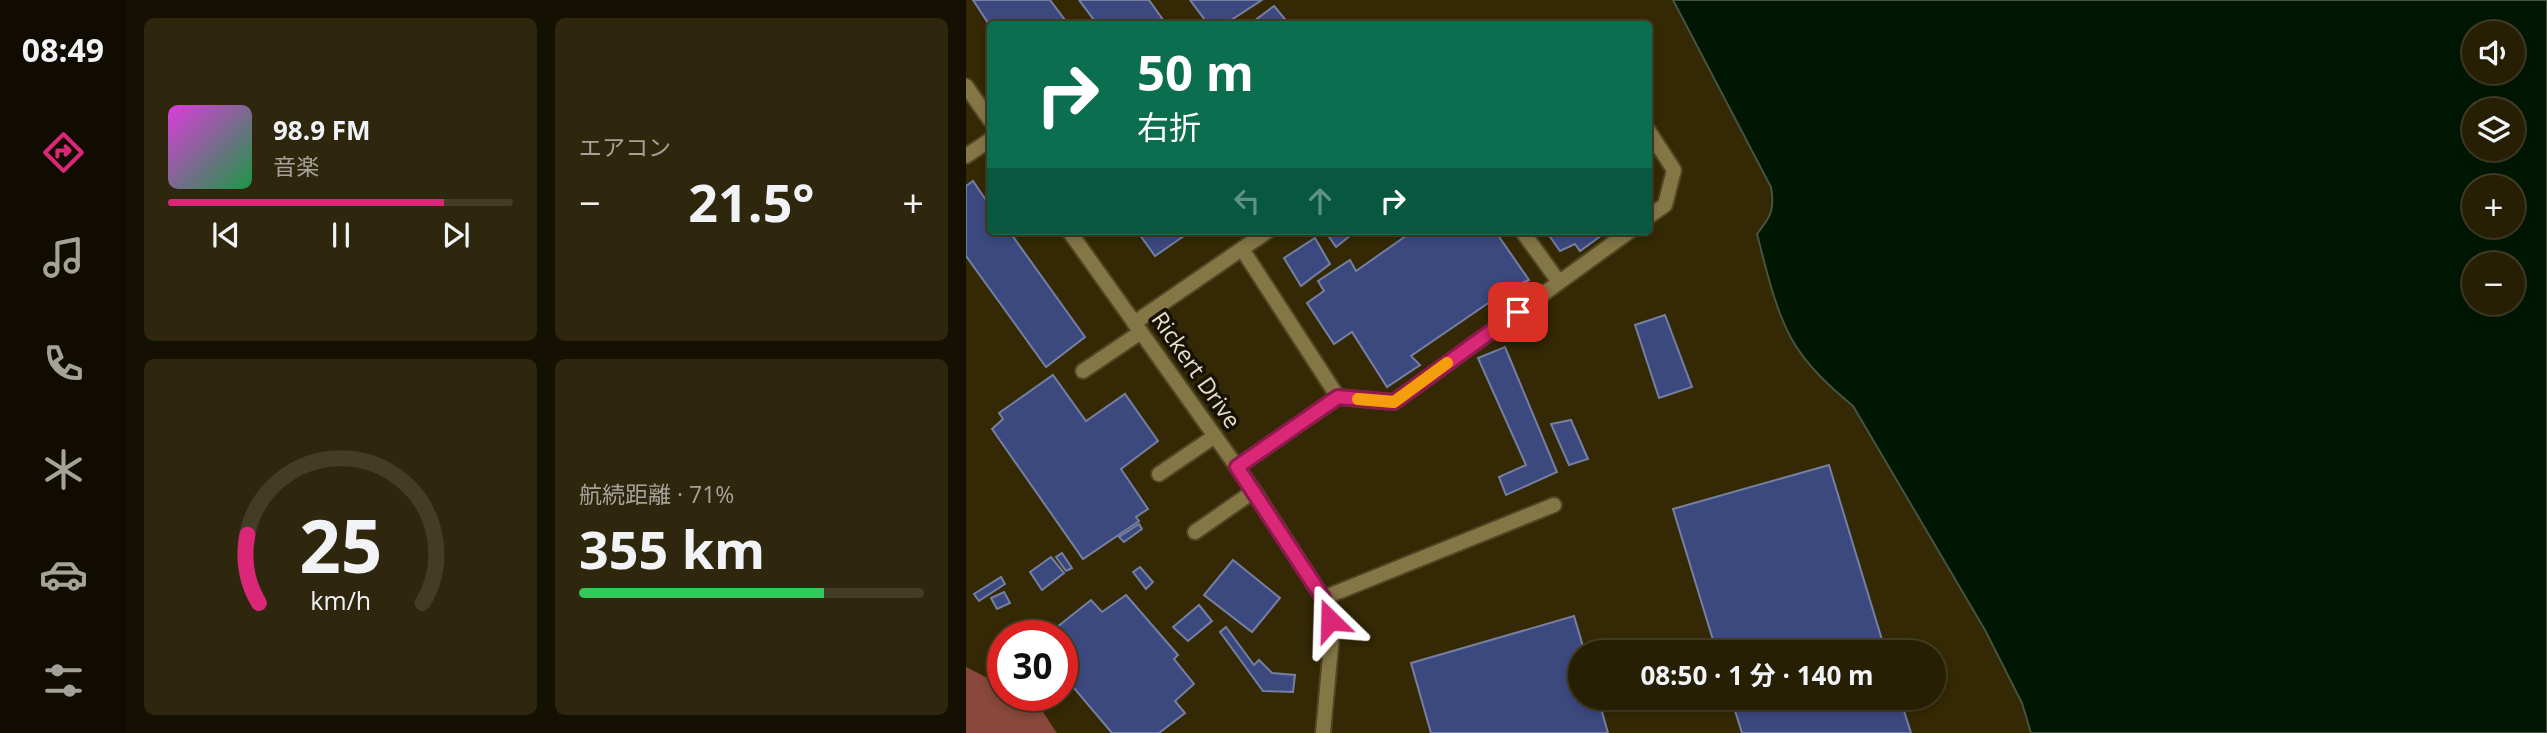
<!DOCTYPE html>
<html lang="ja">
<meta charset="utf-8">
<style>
:root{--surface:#271f03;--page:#2f270d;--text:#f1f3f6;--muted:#a4a29a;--line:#433d25;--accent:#db2777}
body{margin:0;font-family:"Open Sans","Noto Sans JP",sans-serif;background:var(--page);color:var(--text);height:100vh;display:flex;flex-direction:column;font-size:26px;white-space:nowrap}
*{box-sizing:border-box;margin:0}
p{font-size:23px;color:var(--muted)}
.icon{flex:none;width:38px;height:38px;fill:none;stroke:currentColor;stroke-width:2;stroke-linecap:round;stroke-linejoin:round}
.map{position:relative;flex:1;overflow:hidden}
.details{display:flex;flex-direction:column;gap:18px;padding:18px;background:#151102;width:840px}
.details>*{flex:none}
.top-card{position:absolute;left:21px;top:21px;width:665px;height:214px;border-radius:7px;box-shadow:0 4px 10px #0003,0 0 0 2px var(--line);background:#0b6e4f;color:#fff;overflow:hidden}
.controls{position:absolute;left:1496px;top:21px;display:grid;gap:14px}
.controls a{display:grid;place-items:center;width:63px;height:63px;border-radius:50%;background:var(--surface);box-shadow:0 4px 10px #0003,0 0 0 2px var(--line);font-size:35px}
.speed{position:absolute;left:21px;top:620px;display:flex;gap:14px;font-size:35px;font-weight:700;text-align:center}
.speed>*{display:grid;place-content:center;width:91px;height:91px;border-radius:50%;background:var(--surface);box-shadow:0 4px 10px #0003,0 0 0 2px var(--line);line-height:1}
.speed .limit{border:10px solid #d22;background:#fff;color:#111}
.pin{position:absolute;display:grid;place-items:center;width:60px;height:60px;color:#fff;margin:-30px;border-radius:14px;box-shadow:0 4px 10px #0006}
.me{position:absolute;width:77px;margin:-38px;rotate:338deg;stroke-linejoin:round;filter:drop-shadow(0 0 5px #0008)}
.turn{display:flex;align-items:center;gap:24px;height:147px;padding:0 35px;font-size:32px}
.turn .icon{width:91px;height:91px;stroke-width:2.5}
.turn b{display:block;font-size:49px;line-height:60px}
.lanes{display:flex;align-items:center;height:66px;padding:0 35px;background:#0003;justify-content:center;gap:35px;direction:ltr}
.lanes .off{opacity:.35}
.big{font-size:52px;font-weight:700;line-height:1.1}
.details .card{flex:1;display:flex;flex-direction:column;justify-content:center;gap:10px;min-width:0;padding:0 24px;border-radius:10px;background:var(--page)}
.details .dial{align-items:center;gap:0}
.dial svg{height:182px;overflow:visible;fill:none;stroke:var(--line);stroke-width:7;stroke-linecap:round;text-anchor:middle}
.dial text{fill:var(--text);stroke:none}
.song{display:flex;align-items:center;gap:21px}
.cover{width:84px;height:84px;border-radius:10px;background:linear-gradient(135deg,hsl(300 70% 55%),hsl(140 70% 35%))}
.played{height:7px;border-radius:4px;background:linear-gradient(90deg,var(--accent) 80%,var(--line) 80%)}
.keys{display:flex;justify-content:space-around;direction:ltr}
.heat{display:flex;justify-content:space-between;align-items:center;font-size:38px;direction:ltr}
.charge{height:10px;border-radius:5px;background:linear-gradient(90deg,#34c759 71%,var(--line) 0)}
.details .tiles{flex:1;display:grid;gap:18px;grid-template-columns:repeat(2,1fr)}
.trip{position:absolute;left:602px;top:640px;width:378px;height:70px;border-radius:35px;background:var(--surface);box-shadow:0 4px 10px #0003,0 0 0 2px var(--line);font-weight:700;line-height:70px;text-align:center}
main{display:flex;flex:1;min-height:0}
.menu{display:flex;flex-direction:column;width:126px;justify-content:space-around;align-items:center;background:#100c01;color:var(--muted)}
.menu .icon{width:49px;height:49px}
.menu .selected{color:var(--accent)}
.menu b{font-size:32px;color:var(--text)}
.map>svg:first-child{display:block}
.forest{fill:#8a483c}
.water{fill:#001704;stroke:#455340;stroke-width:2;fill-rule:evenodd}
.building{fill:#3c497f;stroke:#757fa2;stroke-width:2}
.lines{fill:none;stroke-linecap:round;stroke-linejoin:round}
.service-casing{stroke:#504624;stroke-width:18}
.minor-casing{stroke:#504624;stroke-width:18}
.service{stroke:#857646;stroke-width:14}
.minor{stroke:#857646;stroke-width:14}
.route-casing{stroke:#8e194d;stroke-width:18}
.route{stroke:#db2777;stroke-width:12}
.slow{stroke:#f59e0b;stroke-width:12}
.labels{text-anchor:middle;stroke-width:7;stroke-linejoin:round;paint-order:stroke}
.street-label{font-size:23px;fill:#e5dfcb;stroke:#171205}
</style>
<main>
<nav class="menu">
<b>08:49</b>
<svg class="icon selected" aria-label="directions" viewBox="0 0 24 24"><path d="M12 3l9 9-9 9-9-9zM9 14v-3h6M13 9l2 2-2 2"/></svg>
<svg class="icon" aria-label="music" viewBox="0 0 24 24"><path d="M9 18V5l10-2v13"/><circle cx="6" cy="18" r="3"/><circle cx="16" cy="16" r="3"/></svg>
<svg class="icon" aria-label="phone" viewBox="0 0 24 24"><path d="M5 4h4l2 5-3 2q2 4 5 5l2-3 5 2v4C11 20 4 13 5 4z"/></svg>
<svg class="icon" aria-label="climate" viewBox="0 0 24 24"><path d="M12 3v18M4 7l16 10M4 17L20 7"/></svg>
<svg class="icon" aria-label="car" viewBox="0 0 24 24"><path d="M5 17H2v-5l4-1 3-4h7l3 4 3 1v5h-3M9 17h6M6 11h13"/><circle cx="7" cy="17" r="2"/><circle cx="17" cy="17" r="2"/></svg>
<svg class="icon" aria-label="filters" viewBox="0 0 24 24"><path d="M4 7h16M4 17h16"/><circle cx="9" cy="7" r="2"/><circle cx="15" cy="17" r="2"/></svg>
</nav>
<section class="details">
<div class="tiles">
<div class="card">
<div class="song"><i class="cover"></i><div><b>98.9 FM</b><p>音楽</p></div></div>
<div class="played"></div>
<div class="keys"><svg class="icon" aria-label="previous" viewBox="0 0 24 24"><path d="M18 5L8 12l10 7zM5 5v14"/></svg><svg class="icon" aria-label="pause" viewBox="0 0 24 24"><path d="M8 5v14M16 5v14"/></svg><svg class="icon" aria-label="next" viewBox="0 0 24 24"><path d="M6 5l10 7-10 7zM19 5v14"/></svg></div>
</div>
<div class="card"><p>エアコン</p>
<div class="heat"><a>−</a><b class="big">21.5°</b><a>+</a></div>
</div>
<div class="card dial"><svg viewBox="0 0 100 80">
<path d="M14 69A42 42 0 1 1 86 69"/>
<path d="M14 69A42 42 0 0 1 9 39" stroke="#db2777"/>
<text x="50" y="56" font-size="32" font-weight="700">25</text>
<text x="50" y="72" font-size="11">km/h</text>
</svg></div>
<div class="card"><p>航続距離 · 71%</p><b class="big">355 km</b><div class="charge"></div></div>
</div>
</section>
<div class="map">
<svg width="1581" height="733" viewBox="0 0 1581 733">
<rect width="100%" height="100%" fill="#342904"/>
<!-- forest -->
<path class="forest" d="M0 667 37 686V695C71 695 73 707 91 733H0Z"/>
<!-- water -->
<path class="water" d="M707 0H1581V733H1065L1056 703 1019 630 887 406C864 387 840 365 825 338 808 306 800 268 791 234 805 216 809 210 805 187ZM1508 33H1547V72H1508ZM1508 110H1547V149H1508ZM1508 187H1547V226H1508ZM1508 264H1547V303H1508Z"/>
<!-- building -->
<g class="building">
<path d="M7 0H84L102 24 24 26Z"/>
<path d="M113 0H183L200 24H131Z"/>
<path d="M224 0H296L259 24H242Z"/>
<path d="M308 6 323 24H284Z"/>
<path d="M7 181 24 206V231H43L119 337 80 367 0 256V186Z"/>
<path d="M171 231H225L189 256Z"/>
<path d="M359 231H390L370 247Z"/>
<path d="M447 231H529L563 280 558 282 562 288 540 301 537 293 445 356 454 365 421 387 386 332 368 344 341 303 358 291 352 281 384 260 390 271Z"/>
<path d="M580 231H637L639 233 614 251 609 244 594 251Z"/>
<path d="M349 238 364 264 335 286 318 258Z"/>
<path d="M699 315 726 387 693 398 669 325Z"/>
<path d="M539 347 591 472 540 495 533 477 560 465 512 358Z"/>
<path d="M87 375 120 421 159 394 192 441 155 469 182 509 170 517 173 521 117 559 26 429 37 419 33 413Z"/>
<path d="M605 420 622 459 603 465 585 424Z"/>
<path d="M863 465 920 653H751L707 509Z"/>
<path d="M173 524 176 529 158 542 153 537Z"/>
<path d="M96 553 106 568 100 571 90 557Z"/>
<path d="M85 557 98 573 76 590 64 572Z"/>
<path d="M267 560 314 598 286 632 238 595Z"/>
<path d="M174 567 187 582 180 589 167 572Z"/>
<path d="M35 577 39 584 13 601 8 594Z"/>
<path d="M38 592 44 603 31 609 25 598Z"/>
<path d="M160 595 212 655 208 659 228 684 209 701 219 713 193 733H146L96 674V635H81L125 600 136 612Z"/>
<path d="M233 605 246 621 222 641 207 627Z"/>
<path d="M608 616 619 653H614V698H632L642 733H465L445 663Z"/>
<path d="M260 627 288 665 293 660 306 673 329 675 327 692 297 691 254 632Z"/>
<path d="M765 698H934L945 733H776Z"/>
</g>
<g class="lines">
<!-- service casing -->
<g class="service-casing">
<g id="service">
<path d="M682 130 708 170 699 205 682 217"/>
<path d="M0 156 24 140"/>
<path d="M556 231 593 282"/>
<path d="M276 249 372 397"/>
<path d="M168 323 302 231"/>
<path d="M117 371 175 332"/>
<path d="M271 467 372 397 428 402 664 231"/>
<path d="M193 474 249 436"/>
<path d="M229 532 288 491"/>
<path d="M357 598 588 505"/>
</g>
</g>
<!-- minor casing -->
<g class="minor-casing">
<g id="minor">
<path d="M0 86 24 120"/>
<path d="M103 231 288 491 357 598 366 635 357 733"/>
</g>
</g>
<!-- service -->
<use href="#service" class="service"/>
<!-- minor -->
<use href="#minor" class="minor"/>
</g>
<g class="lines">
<!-- route casing -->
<g class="route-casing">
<path id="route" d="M364 620 357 598 271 467 372 397 428 402 552 312"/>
</g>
<!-- route -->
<use href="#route" class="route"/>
<!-- slow -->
<path class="slow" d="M392 399 428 402 481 363"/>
</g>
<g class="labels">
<!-- street labels -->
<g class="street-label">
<text transform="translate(230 370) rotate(55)" y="8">Rickert Drive</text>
</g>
</g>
</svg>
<div class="controls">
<a><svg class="icon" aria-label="sound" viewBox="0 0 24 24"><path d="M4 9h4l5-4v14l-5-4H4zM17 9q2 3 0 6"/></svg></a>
<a><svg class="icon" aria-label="layers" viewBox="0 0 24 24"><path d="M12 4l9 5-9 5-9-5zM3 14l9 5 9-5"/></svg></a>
<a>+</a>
<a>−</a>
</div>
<div class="speed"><div class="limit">30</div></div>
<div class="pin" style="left:552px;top:312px;background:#d93025"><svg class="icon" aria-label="arrive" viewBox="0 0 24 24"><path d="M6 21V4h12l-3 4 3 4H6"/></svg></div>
<svg class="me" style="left:364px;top:620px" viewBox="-20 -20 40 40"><path d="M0-17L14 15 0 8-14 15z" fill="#db2777" stroke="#fff" stroke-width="4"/></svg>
<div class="trip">08:50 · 1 分 · 140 m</div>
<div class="top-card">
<div class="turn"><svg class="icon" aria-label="right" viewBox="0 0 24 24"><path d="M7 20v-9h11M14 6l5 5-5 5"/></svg><div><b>50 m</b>右折</div></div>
<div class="lanes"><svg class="icon off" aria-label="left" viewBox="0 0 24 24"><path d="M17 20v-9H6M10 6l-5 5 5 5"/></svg><svg class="icon off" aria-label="ahead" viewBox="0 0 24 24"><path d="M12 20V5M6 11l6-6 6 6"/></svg><svg class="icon" aria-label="right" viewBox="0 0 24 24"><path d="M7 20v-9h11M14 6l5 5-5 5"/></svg></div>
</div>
</div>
</main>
